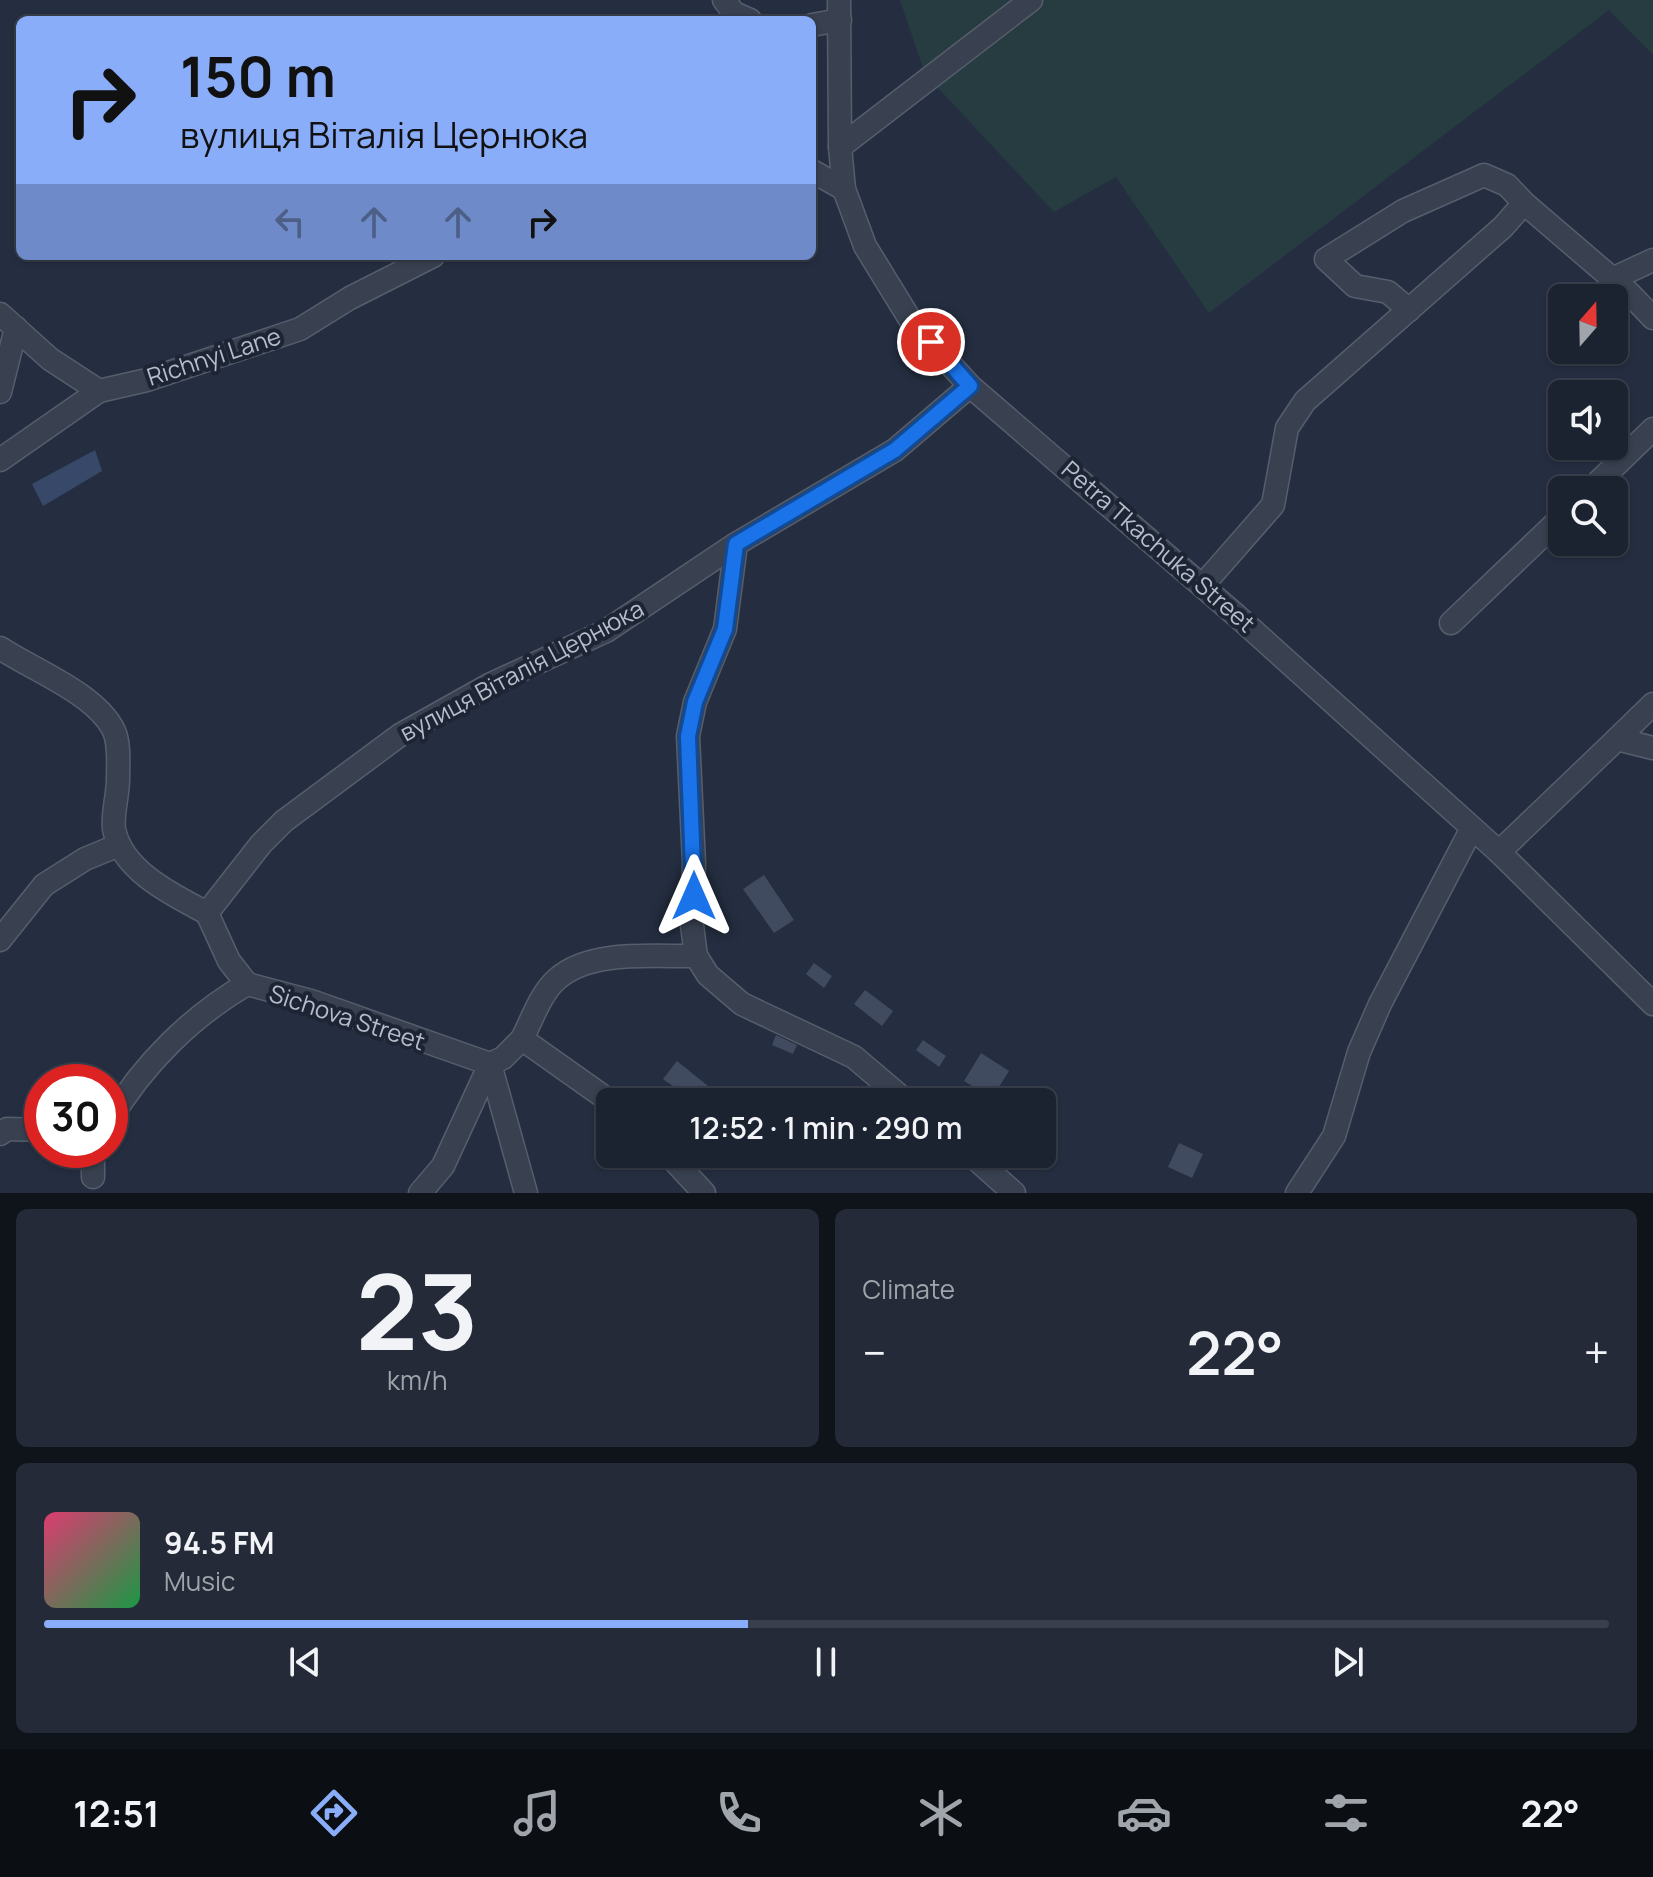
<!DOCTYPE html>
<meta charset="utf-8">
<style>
:root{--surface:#1b2230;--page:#242a38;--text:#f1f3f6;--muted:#a0a4ab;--line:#393f4c;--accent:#8aadfa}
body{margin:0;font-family:Manrope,sans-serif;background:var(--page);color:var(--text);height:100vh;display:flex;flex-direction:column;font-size:30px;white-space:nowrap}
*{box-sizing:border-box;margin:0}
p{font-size:26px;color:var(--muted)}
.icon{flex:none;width:44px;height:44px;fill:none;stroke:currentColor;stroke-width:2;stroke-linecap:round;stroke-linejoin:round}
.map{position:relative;height:1193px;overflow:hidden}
.panel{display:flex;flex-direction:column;gap:16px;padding:16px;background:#0f131a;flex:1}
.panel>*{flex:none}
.hud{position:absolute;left:16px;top:16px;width:800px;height:244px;border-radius:12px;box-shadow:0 2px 6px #0004,0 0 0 2px var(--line);background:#8aadfa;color:#111;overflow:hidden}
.needle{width:52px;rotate:20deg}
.buttons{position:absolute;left:1548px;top:284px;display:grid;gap:16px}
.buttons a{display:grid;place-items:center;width:80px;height:80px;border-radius:12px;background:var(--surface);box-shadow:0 2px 6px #0004,0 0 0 2px var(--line);font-size:40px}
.speed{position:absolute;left:24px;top:1064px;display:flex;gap:16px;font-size:40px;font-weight:700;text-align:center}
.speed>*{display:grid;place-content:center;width:104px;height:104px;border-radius:50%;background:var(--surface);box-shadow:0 2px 6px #0004,0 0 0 2px var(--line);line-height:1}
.speed .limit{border:12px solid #d22;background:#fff;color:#111}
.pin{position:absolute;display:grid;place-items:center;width:68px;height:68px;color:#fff;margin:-34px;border:4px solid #fff;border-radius:50%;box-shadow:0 2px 8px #0007}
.me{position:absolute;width:88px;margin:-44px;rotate:0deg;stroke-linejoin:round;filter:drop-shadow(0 0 6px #0008)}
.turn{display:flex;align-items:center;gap:28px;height:168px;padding:0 32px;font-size:36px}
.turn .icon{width:104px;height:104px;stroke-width:2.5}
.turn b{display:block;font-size:56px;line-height:68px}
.lanes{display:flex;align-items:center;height:76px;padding:0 32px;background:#0003;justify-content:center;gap:40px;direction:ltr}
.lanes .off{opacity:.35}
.big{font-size:60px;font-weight:600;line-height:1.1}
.panel .card{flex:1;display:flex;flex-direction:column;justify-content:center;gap:12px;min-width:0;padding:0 28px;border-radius:12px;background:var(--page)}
.panel .dial{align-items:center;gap:0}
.dial b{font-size:104px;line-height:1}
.song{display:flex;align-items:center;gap:24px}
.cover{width:96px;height:96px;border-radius:12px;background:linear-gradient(135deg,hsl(340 70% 55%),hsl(140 70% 35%))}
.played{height:8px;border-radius:4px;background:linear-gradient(90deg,var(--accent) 45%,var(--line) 45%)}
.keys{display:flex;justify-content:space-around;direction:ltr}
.heat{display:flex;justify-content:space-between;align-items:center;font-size:44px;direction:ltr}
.panel .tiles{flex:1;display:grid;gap:16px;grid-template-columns:1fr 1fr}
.card:last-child{grid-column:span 2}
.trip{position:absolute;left:596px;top:1088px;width:460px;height:80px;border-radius:12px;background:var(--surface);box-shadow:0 2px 6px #0004,0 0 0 2px var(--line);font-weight:600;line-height:80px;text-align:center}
.menu{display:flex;height:128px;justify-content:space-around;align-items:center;background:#0b0e13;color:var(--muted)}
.menu .icon{width:56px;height:56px}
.menu .on{color:var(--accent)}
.menu b{font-size:36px;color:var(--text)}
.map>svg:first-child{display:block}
.green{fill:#263c41}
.water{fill:#384868}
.building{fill:#404b60}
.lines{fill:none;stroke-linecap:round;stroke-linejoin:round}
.minor-casing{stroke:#565e6d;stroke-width:25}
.minor{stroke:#394150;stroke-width:22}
.route-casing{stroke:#114b97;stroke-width:20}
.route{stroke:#1a73e8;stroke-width:14}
.labels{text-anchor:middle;stroke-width:8;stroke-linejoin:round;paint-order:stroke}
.street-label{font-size:24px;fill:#b5bcca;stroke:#1d2535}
</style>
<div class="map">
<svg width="1653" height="1193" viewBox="0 0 1653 1193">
<rect width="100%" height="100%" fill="#242e40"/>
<!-- green -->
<path class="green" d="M900 0H1653V55L1609 10 1209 313 1116 177 1054 212 925 74Z"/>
<!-- water -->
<path class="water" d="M95 450 102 471 43 506 32 484Z"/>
<!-- building -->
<g class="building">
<path d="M764 875 794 920 774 933 743 889Z"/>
<path d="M814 963 832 976 824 988 806 974Z"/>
<path d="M865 990 893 1011 882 1026 854 1004Z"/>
<path d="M776 1035 797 1045 793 1054 772 1045Z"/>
<path d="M923 1040 946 1056 939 1067 916 1050Z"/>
<path d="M981 1053 1009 1071 992 1098 964 1081Z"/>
<path d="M677 1061 708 1086 695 1102 663 1079Z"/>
<path d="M1179 1143 1203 1154 1192 1178 1168 1167Z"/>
</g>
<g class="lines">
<!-- minor casing -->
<g class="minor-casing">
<g id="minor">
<path d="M724 0 734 13 750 20"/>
<path d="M839 0 840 147 844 189 865 246 911 321 970 386 1237 616 1499 852 1653 1004"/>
<path d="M812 25 840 20"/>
<path d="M840 147 1031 0"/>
<path d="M812 171 844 189"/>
<path d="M1612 279 1653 260"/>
<path d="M1409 310 1388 292 1355 286 1326 259 1403 211 1484 175 1507 185 1524 203"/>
<path d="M0 314 50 359 99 391"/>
<path d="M0 392 16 328"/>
<path d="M0 460 99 391 147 380 300 329 350 298 433 256"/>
<path d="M1590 490 1653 429"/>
<path d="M736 544 725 629 695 702 688 736 694 863 692 925 696 956 708 975 742 1004 854 1057 907 1102"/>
<path d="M1203 585 1273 505 1287 428 1305 401 1503 227 1524 203 1629 293 1653 318"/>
<path d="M1451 623 1562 517"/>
<path d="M0 648C33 670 97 694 114 731 120 744 118 765 118 780 118 795 112 814 114 829 122 871 173 895 207 913"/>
<path d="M1617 739 1653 704"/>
<path d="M1499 852 1617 739 1653 748"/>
<path d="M0 940 44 885 85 859 119 845"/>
<path d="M247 984 229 961 207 913 261 844 284 821 400 735 491 684 606 631 736 544 895 450 970 386"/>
<path d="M522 1039C532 1020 540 994 557 979 591 949 654 957 696 956"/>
<path d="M490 1064 526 1193"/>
<path d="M110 1120C143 1064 192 1016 247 984L311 1001 490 1064 503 1058 522 1039 611 1102"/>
<path d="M0 1134 7 1129 42 1130"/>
<path d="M668 1154 704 1193"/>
<path d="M970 1154 1014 1193"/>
<path d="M93 1177V1150"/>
<path d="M420 1193 443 1166 490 1064"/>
<path d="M1297 1193 1334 1136 1359 1052 1380 1004 1472 828"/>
</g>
</g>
<!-- minor -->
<use href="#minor" class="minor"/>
</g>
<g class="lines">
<!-- route casing -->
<g class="route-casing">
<path id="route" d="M694 896 688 736 695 702 725 629 736 544 895 450 970 386 931 342"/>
</g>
<!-- route -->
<use href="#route" class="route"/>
</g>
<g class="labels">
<!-- street labels -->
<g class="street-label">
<text transform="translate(214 357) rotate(-18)" y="8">Richnyi Lane</text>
<text transform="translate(1158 547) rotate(41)" y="8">Petra Tkachuka Street</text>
<text transform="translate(522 671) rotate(-28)" y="8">вулиця Віталія Цернюка</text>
<text transform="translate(347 1018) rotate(18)" y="8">Sichova Street</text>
</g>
</g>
</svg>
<div class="buttons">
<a><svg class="needle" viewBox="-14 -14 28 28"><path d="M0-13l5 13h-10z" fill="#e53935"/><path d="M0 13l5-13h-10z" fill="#a0a4ab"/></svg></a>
<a><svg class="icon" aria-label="sound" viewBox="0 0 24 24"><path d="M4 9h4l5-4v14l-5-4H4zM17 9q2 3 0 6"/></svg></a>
<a><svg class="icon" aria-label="search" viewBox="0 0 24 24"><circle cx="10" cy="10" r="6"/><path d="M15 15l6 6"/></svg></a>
</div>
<div class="speed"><div class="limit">30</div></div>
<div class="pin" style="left:931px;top:342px;background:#d93025"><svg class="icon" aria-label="arrive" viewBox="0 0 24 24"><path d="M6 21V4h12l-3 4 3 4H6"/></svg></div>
<svg class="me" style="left:694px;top:896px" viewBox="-20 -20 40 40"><path d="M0-17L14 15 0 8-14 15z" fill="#1a73e8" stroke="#fff" stroke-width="4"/></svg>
<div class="trip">12:52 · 1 min · 290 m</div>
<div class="hud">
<div class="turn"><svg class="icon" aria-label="right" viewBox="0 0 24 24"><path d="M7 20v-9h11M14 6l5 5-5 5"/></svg><div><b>150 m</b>вулиця Віталія Цернюка</div></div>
<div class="lanes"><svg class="icon off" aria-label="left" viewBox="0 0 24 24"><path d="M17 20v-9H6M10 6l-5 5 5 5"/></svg><svg class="icon off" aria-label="ahead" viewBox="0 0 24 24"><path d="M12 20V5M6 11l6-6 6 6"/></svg><svg class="icon off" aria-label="ahead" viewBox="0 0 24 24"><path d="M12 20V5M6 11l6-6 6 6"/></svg><svg class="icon" aria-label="right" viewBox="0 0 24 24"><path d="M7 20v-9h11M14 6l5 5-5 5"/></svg></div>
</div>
</div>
<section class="panel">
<div class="tiles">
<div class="card dial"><b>23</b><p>km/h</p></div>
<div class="card"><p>Climate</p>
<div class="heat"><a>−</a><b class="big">22°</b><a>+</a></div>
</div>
<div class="card">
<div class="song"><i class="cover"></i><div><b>94.5 FM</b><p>Music</p></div></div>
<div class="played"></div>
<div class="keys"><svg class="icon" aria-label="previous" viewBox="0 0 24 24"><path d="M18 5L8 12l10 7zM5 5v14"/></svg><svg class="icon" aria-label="pause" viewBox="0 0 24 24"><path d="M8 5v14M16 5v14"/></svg><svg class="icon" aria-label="next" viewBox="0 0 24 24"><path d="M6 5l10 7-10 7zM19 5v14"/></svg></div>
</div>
</div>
</section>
<nav class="menu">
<b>12:51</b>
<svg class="icon on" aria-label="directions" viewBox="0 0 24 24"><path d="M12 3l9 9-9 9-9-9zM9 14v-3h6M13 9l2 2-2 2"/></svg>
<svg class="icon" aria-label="music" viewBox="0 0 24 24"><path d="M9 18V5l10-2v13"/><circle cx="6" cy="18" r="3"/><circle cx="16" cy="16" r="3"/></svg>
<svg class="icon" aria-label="phone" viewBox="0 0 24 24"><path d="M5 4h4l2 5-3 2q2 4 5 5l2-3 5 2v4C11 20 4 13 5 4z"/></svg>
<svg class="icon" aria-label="climate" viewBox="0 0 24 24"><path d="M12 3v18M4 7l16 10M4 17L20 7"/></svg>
<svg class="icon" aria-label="car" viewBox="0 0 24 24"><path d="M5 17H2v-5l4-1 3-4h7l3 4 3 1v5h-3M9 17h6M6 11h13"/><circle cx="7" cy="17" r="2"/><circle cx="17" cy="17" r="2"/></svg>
<svg class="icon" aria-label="filters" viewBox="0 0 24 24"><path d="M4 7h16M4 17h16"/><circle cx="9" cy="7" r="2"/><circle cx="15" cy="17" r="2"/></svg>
<b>22°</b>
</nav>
